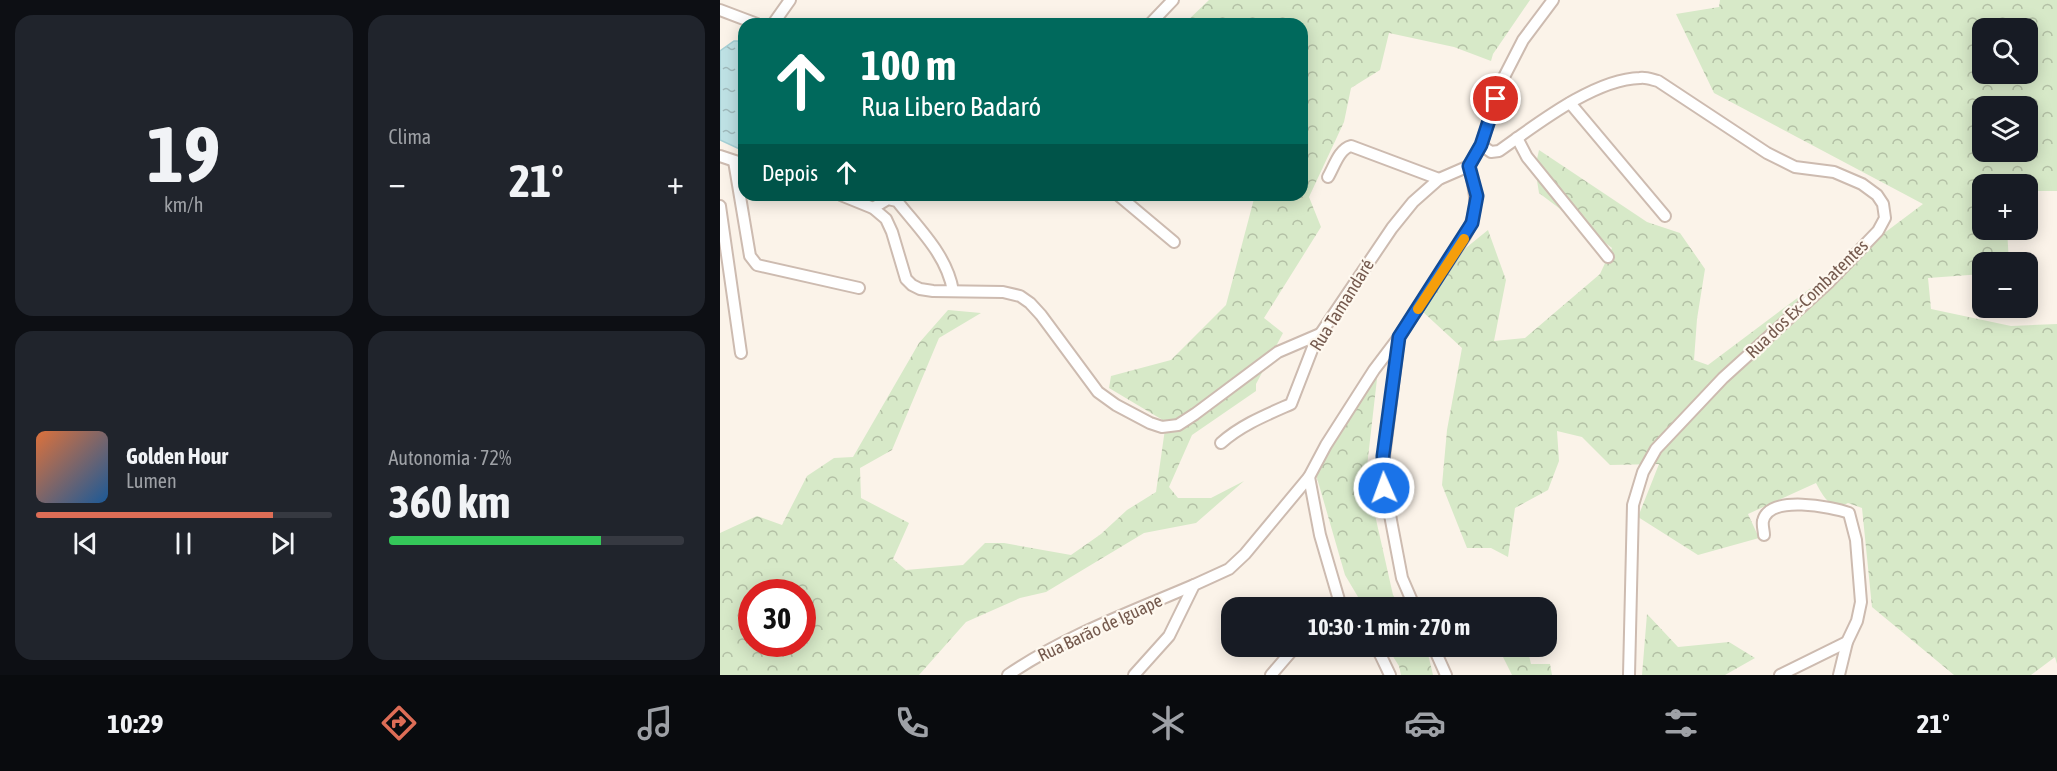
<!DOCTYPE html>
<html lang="pt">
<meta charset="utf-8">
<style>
:root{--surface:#171b24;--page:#20242c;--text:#f1f3f6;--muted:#9ea1a6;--line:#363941;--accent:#dd6d56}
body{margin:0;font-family:"Asap Condensed",sans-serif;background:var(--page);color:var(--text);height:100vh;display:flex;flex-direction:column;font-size:22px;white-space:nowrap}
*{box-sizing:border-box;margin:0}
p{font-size:20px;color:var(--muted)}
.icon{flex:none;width:33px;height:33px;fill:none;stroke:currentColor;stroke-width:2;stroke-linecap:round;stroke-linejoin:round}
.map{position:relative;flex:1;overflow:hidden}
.details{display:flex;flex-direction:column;gap:15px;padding:15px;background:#0d0f14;width:720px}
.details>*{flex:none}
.hud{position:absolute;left:18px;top:18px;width:570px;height:183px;border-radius:18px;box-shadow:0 3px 15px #0003;background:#00695c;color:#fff;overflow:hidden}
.tools{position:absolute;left:1252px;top:18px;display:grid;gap:12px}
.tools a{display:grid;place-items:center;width:66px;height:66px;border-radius:12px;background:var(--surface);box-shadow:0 3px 15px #0003;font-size:30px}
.speed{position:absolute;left:18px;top:579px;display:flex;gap:12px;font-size:30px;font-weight:700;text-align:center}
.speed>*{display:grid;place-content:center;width:78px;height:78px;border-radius:50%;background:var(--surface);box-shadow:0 3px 15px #0003;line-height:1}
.speed .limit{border:9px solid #d22;background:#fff;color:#111}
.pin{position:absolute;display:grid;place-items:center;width:51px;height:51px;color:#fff;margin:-26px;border:3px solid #fff;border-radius:50%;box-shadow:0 2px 6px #0007}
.me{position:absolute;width:66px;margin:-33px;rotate:358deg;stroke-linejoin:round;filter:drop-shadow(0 0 4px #0008)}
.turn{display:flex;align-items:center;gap:21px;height:126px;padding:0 24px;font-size:27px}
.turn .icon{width:78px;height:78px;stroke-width:2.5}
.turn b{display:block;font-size:42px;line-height:51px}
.then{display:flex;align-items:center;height:57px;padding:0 24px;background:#0003;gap:12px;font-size:22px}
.big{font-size:45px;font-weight:700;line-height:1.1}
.details .widget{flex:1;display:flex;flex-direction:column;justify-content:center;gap:9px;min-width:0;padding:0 21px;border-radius:18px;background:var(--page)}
.details .dial{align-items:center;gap:0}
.dial b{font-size:78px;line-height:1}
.song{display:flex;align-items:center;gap:18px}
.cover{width:72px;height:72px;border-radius:9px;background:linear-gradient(135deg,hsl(20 70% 55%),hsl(210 70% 35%))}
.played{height:6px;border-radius:3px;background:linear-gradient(90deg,var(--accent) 80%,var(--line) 80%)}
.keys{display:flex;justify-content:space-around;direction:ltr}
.heat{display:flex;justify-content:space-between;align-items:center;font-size:33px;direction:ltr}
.charge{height:9px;border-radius:4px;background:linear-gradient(90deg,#34c759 72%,var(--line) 0)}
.details .tiles{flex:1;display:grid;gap:15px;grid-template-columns:repeat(2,1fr)}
.trip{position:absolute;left:501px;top:597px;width:336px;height:60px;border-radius:18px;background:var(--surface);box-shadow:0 3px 15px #0003;font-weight:700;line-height:60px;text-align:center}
.tabs{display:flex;height:96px;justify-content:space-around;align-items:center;background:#090b0e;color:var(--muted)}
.tabs .icon{width:42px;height:42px}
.tabs .on{color:var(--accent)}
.tabs b{font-size:27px;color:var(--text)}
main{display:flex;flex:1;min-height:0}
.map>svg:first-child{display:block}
.forest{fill:url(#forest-crowns);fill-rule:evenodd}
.water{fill:url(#water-ripples);stroke:#a5d0d5;stroke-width:1.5}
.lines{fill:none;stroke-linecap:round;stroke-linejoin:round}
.minor-casing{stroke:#cdbbb0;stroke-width:14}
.minor{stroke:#fff;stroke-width:10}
.route-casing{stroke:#114b97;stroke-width:15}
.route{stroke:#1a73e8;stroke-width:10}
.slow{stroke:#f59e0b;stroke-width:10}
.labels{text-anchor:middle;stroke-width:4.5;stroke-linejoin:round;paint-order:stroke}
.street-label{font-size:18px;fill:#755a4e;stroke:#fef8ef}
</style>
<main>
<section class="details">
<div class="tiles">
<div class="widget dial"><b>19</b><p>km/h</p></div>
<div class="widget"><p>Clima</p>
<div class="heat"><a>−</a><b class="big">21°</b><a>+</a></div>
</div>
<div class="widget">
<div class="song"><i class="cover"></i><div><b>Golden Hour</b><p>Lumen</p></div></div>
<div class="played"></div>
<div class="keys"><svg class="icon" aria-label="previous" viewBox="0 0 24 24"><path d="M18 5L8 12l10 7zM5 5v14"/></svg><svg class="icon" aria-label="pause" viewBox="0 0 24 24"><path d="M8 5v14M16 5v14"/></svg><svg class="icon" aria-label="next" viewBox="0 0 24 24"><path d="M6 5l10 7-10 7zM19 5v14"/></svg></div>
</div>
<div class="widget"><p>Autonomia · 72%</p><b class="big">360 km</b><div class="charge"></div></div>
</div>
</section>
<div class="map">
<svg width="1337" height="675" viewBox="0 0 1337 675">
<defs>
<pattern id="forest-crowns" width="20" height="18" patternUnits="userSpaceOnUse" patternTransform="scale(1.5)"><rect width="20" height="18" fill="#d7e9c8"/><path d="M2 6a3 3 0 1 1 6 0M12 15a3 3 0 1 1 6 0" fill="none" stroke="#b3c0a5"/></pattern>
<pattern id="water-ripples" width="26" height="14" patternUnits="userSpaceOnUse" patternTransform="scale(1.5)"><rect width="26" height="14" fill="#bee1e4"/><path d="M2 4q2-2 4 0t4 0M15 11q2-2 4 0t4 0" fill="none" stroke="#9fb9bb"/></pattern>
</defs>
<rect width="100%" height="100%" fill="#fbf3e9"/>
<!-- forest -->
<g class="forest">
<path d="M489 0H810L773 54 771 61 734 47 669 33 660 70 631 88 624 122 589 197 601 227 544 318 563 333 536 384V391L472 435 449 487 458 498H491L524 481 476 523 424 533 326 592 300 598 246 622 199 675H0V533L37 516 62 525 87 476 114 458 133 457 199 343 228 310 261 313 219 338 172 450 140 468 141 498 189 523 173 559 186 570 243 565 265 543H284L351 555 381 534 407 510 436 492 446 422 389 388 391 376 451 360 506 305 535 195H582V24H464ZM32 592H82V644H32Z"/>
<path d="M1000 0H1337V191H1308V184H1263V230H1287L1289 262H1263V274L1208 278 1211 309 1291 326 1337 324V664L1335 657 1311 675H1234L1152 607 1142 508 1128 503C1111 512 1103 496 1096 483L1028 514 1039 538 978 555 918 517 939 464 890 465 862 437 837 431 839 461 828 490 795 508 788 557 771 548H747L722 485 727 430 742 348 702 311 742 251 768 230 786 280 774 341 805 338 880 274 892 248 819 193 815 168 819 150 927 222 960 233 985 269 977 319 974 360 988 365 1203 204 994 93 956 14 999 7ZM1263 28H1308V74H1263ZM1263 106H1308V152H1263Z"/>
<path d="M658 370 646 475 673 595 681 607H644L625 575 595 471Z"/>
<path d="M927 614 958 647 1009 642 1035 658 1005 675H922Z"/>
<path d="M667 647H703L708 654 713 675H681L679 666Z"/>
<path d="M778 647H807L811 664H830L832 675H792Z"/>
</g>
<!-- water -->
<path class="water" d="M14 41H24V151L0 140V51Z"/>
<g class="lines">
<!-- minor casing -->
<g class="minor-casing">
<g id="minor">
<path d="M0 10 37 24"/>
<path d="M53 24 70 0"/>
<path d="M430 24 453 0"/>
<path d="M850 103 945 216"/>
<path d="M797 138 807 157 888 257"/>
<path d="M761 145 771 152 779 151C816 125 874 79 920 78 926 77 933 80 938 81L1047 153 1075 167 1114 172 1142 184 1157 195 1163 204 1165 218 1158 231 1109 282 1003 378 936 449 923 472 913 505 909 675"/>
<path d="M0 156 24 164"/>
<path d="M14 161 30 256 37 265 139 288"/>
<path d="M608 177C614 167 619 149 631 146L719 179"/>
<path d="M121 195 153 208 166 219 172 232 186 279 192 285 200 289 213 291 283 292 300 296 310 303 321 315 378 392 396 405 430 423 442 427 458 425 475 414 558 352 600 334"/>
<path d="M398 195 454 242"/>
<path d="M0 206 21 353"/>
<path d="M153 208 168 199 177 201C199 229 227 255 233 291"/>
<path d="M679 337 662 473 682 578 695 608"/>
<path d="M501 443C521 425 546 415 571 404L595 342 672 228 693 202 719 179 749 166"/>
<path d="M589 477 600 535 619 600 624 608"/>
<path d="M1044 535C1044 531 1042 525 1043 521 1049 494 1112 507 1129 513L1136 540 1141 602 1137 621 1127 642 1119 675"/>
<path d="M654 646 660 654 670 675"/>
<path d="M713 646 726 675"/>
<path d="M288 675C345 636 411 612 474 585"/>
<path d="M414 675 449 636 474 585 509 569 525 554 589 477 606 445 654 370 679 337 745 236C760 209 756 195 749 166L761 145 784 77 803 40 833 0"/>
<path d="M551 675 576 646"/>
<path d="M1060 675 1127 642"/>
</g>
</g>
<!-- minor -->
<use href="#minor" class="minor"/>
</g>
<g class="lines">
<!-- route casing -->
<g class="route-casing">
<path id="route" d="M664 488 663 456 679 337 752 223 757 196 749 166 761 145 776 99"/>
</g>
<!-- route -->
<use href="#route" class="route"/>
<!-- slow -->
<path class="slow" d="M698 309 744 239"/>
</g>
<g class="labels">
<!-- street labels -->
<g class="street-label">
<text transform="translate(1087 299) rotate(-44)" y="6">Rua dos Ex-Combatentes</text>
<text transform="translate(622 305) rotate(-58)" y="6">Rua Tamandaré</text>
<text transform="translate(380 628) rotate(-25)" y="6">Rua Barão de Iguape</text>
</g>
</g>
</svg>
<div class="tools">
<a><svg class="icon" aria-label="search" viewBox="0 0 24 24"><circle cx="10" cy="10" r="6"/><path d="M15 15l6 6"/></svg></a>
<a><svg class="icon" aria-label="layers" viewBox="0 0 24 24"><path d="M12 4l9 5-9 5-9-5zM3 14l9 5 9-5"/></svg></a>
<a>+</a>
<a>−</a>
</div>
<div class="speed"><div class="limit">30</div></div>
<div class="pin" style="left:776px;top:99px;background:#d93025"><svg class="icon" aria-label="arrive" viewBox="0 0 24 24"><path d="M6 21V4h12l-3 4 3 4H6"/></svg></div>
<svg class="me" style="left:664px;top:488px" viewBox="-20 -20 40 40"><circle r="17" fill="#1a73e8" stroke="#fff" stroke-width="3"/><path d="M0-11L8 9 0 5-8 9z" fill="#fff"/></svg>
<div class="trip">10:30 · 1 min · 270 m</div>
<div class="hud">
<div class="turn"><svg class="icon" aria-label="ahead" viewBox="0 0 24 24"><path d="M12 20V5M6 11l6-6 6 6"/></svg><div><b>100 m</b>Rua Libero Badaró</div></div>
<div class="then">Depois<svg class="icon" aria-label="ahead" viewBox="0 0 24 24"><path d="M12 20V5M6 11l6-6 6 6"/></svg></div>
</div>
</div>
</main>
<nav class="tabs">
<b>10:29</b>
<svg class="icon on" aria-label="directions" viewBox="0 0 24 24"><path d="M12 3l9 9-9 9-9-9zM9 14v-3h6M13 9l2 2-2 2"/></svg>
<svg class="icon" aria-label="music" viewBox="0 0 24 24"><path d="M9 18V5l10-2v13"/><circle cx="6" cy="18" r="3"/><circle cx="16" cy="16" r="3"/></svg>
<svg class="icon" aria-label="phone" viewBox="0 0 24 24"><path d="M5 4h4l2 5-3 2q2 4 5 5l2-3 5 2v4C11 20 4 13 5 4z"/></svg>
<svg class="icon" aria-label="climate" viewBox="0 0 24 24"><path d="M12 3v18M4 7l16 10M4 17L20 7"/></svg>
<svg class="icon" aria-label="car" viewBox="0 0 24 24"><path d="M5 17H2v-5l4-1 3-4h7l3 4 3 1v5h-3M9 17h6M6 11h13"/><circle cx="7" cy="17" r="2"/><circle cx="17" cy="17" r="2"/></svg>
<svg class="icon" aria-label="filters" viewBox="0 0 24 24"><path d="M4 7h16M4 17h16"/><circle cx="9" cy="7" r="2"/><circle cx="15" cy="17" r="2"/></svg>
<b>21°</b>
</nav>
